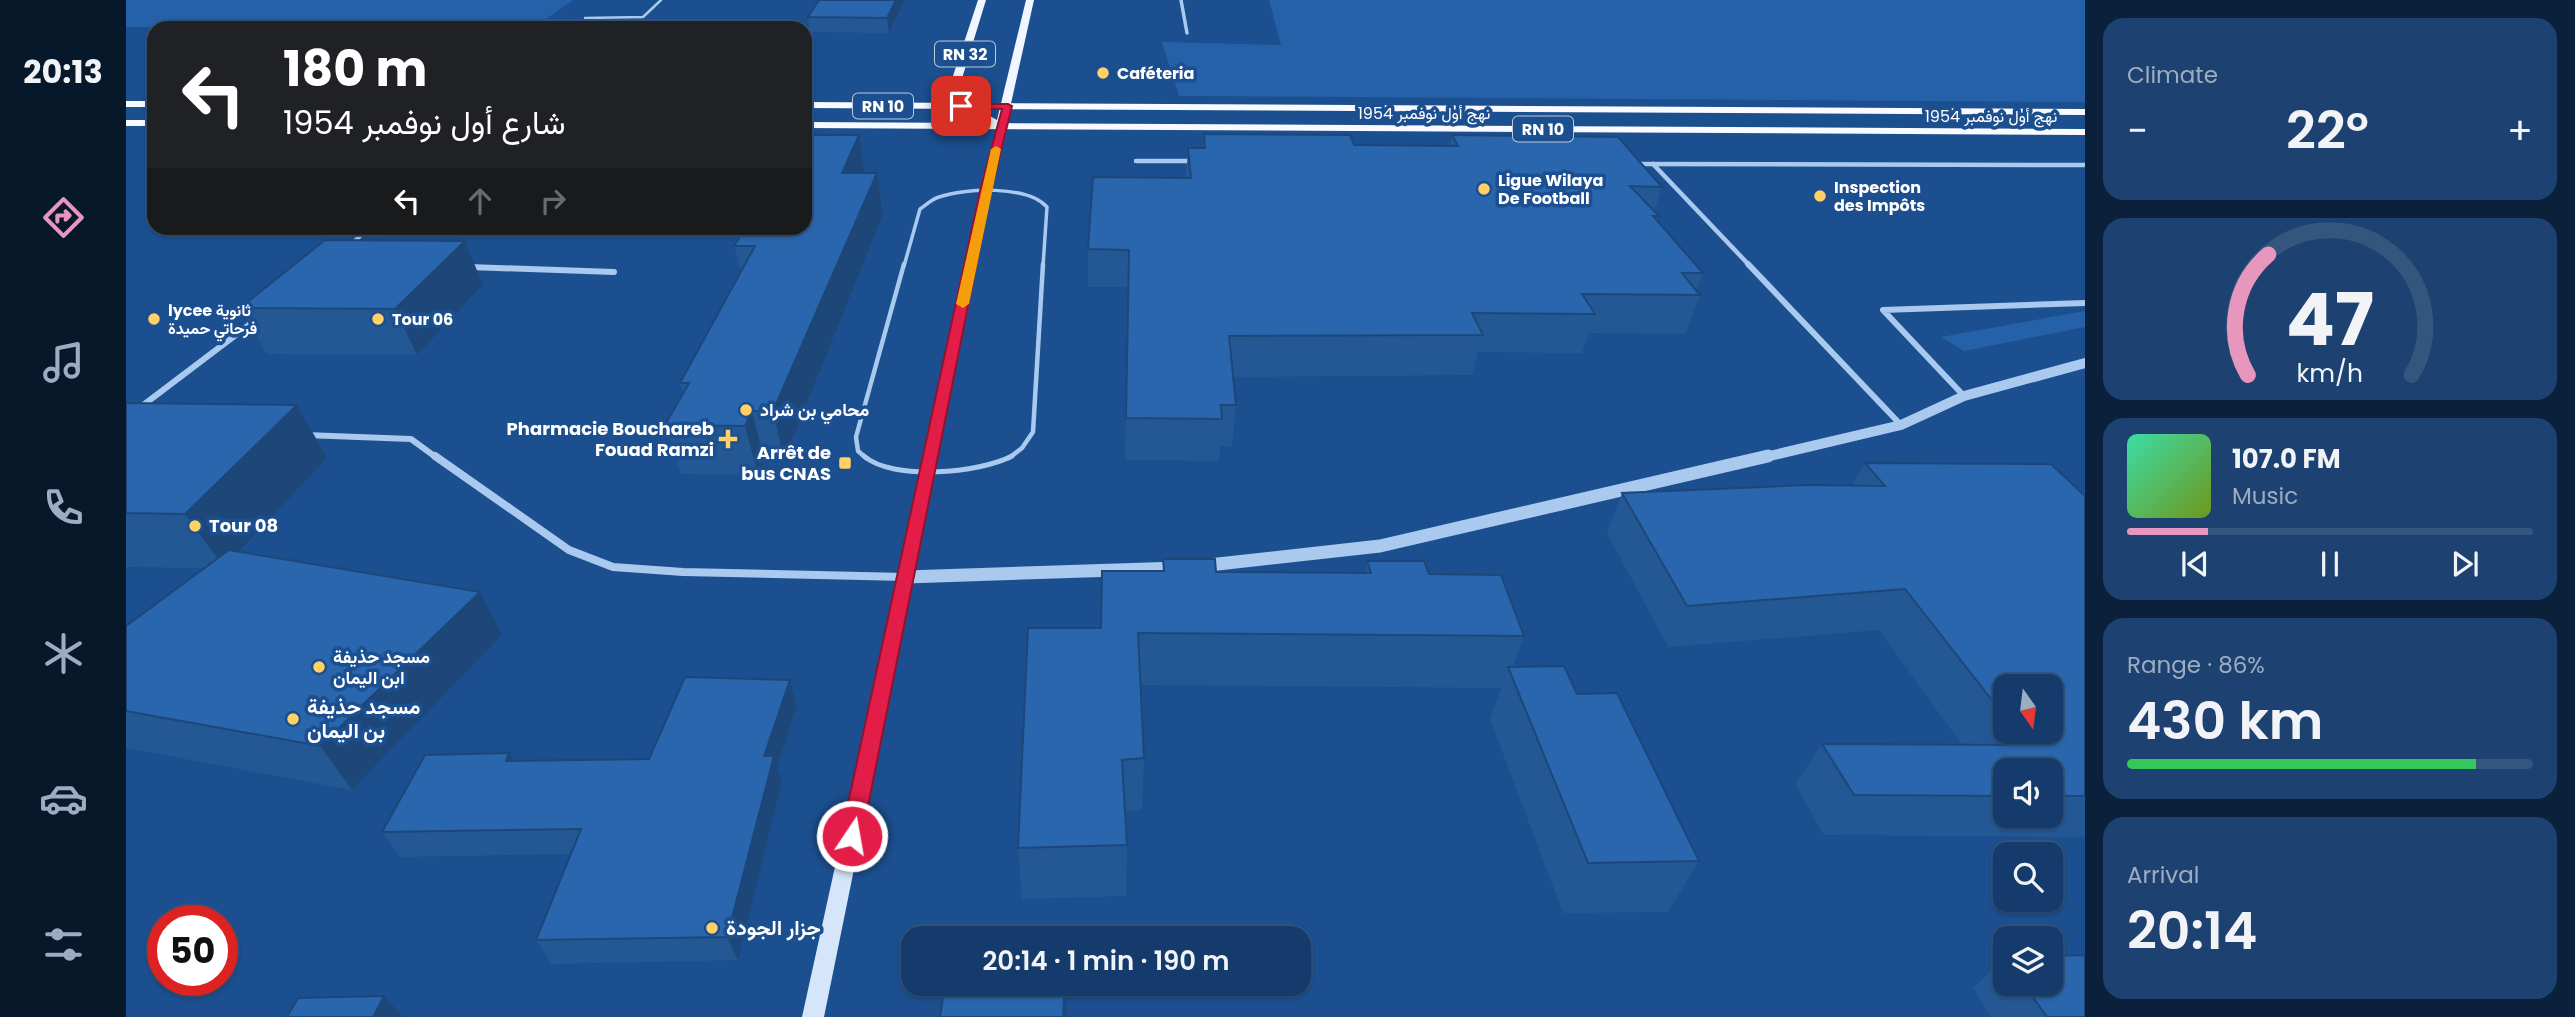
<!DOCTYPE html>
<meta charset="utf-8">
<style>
:root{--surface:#143b6b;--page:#1d4271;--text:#f1f3f6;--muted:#9dadc1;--line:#33557e;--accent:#e797bd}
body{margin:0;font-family:Poppins,Vazirmatn,sans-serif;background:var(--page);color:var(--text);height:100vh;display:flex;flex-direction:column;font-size:26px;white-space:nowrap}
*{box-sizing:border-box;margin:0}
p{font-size:23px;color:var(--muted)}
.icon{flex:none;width:38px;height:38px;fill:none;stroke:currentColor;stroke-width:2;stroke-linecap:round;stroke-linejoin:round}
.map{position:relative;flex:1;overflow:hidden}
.side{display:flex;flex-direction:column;gap:18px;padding:18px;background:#0b203b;width:490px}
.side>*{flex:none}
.top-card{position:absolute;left:21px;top:21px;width:665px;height:214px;border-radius:21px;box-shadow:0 2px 5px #0004,0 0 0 2px var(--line);background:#202124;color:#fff;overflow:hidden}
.needle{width:46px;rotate:166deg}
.buttons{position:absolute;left:1867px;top:674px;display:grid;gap:14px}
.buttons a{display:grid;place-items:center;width:70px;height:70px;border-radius:14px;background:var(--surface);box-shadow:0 2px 5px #0004,0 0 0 2px var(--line);font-size:35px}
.speed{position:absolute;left:21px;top:905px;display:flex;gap:14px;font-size:35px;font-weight:700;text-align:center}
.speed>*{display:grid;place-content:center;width:91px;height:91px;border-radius:50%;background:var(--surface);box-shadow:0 2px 5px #0004,0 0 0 2px var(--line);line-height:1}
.speed .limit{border:10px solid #d22;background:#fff;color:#111}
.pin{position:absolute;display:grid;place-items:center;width:60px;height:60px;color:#fff;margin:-30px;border-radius:14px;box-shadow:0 4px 10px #0006}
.me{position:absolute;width:77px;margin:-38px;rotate:12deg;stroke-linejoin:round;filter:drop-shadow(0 0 5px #0008)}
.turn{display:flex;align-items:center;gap:24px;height:147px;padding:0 21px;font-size:32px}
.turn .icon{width:91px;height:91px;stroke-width:2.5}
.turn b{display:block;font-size:49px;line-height:60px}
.lanes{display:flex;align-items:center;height:66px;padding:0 21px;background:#0003;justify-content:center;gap:35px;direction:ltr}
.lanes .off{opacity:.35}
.big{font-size:52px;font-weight:600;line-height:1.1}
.side .tile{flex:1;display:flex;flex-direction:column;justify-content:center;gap:10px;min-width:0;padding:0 24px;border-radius:21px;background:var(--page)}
.side .dial{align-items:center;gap:0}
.dial svg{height:182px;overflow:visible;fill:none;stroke:var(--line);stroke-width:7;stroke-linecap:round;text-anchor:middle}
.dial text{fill:var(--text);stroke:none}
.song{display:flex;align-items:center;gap:21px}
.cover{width:84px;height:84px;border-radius:10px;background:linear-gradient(135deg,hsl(160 70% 55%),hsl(80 70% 35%))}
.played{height:7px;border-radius:4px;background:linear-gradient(90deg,var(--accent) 20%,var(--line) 20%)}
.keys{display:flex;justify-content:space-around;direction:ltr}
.heat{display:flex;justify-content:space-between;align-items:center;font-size:38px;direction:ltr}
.charge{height:10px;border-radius:5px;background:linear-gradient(90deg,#34c759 86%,var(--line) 0)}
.trip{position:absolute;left:775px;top:926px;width:410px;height:70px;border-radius:21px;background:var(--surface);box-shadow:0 2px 5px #0004,0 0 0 2px var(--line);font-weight:600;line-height:70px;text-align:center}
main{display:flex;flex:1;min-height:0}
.dock{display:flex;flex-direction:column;width:126px;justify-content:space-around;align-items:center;background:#08182b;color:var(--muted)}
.dock .icon{width:49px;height:49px}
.dock .selected{color:var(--accent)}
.dock b{font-size:32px;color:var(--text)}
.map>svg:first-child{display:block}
.green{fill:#2461a8}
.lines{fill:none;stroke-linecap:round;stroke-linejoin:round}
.service-far3{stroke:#a9c9ee;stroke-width:2.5}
.service-far2{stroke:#a9c9ee;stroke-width:3.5}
.service-far1{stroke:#a9c9ee;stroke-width:4.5}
.service{stroke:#a9c9ee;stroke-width:5}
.minor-far3{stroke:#a9c9ee;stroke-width:3.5}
.minor-far2{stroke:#a9c9ee;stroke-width:4.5}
.minor-far1{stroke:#a9c9ee;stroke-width:6}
.minor{stroke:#a9c9ee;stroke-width:8}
.tertiary-far1{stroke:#a9c9ee;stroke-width:10}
.tertiary{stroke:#a9c9ee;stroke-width:13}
.secondary{fill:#d6e6fa;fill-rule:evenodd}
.primary{fill:#f0f6ff;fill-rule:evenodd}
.trunk{fill:#f8faff;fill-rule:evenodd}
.wall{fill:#245895;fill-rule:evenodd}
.shaded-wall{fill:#1d4779}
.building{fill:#2a66ad;stroke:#1d4779;stroke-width:2}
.route{fill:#e11d48;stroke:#92132f;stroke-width:2}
.slow{fill:#f59e0b}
.poi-dot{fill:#ffd166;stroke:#1b4f8f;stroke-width:2.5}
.labels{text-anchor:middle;stroke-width:7;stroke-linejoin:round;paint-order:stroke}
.shield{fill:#1b4f8f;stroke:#bbcadd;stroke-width:2}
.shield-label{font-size:16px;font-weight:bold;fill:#fff}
.far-poi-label{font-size:16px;font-weight:bold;fill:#fff;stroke:#1b4f8f;text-anchor:start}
.far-street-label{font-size:16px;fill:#fff;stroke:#1b4f8f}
.poi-label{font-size:18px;font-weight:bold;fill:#fff;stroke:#1b4f8f;text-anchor:start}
.near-poi-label{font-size:21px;font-weight:bold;fill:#fff;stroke:#1b4f8f;text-anchor:start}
</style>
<main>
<nav class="dock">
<b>20:13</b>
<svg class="icon selected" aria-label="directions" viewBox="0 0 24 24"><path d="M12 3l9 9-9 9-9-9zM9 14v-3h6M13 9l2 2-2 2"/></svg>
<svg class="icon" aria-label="music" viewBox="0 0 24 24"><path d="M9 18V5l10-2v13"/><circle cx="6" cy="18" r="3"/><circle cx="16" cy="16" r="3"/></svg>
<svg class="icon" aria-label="phone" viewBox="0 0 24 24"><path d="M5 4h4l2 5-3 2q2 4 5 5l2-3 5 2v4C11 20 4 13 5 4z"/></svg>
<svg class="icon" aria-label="climate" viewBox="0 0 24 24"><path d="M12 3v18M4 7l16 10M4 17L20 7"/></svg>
<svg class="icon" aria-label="car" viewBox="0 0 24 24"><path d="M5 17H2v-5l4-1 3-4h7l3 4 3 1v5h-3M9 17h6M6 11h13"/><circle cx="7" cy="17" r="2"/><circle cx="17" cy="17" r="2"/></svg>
<svg class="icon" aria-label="filters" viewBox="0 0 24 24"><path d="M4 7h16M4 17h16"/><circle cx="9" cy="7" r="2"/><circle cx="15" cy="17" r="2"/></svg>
</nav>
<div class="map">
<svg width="1959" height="1017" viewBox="0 0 1959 1017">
<rect width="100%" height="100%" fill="#1b4f8f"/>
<!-- green -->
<g class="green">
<path d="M0 0H447L409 27H0Z"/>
<path d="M1143 0H1959V102L1053 96 1036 42 1155 45Z"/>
<path d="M1959 311V327L1838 351 1815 337Z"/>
</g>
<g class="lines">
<!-- service-far3 -->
<path class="service-far3" d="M459 18 517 17 535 0"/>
<!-- service-far2 -->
<path class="service-far2" d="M778 266 794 209C800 205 806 199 813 197 839 188 901 185 921 207L917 266"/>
<!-- service-far1 -->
<g class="service-far1">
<path d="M740 458 732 451 730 437 778 264"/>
<path d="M883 458 896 448 907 432 917 264"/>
</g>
<!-- service -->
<path class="service" d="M738 456C766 481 854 473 886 456"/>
<!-- minor-far3 -->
<path class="minor-far3" d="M1055 0 1061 33"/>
<!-- minor-far2 -->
<g class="minor-far2">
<path d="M1010 161H1069"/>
<path d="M1508 164 1959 165"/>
<path d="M1527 164 1624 266"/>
<path d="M223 247 242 228"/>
</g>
<!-- minor-far1 -->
<g class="minor-far1">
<path d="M1622 264 1775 425"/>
<path d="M343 267 488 272"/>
<path d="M1838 396 1757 310 1959 303"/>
<path d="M0 418 131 319"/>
<path d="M179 435 285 439 311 458"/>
</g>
<!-- minor -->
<path class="minor" d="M309 456 443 550 487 567 557 572 780 577"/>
<!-- tertiary-far1 -->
<path class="tertiary-far1" d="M1635 458 1775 425 1838 396 1959 363"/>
<!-- tertiary -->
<g class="tertiary">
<path d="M1074 566 1254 546 1642 456"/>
<path d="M780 577 1052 568"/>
</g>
<!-- secondary -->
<path class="secondary" d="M872 124 879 126 698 1017H676Z"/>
<!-- primary -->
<path class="primary" d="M852 0H860L834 85 833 99 871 120 900 0H908L880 126 875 129 823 100 824 85Z"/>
<!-- trunk -->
<g class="trunk">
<rect x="0" y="101" width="28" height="6"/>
<path d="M679 102 1959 109V115L679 108Z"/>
<rect x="0" y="120" width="28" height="6"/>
<path d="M679 122 1959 129V135L679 128Z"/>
</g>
</g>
<!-- wall -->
<g class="wall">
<path d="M693 0H779L763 33 684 32 682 17Z"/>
<path d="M1078 134 1228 145 1324 146 1326 135 1536 187 1528 211 1533 216 1531 220 1577 273 1570 291 1574 295 1559 334 1463 333 1456 353 1352 352 1346 375 1107 377 1110 405 1106 447 1094 446 1093 461 999 460 1002 287H962V249L1060 178 1062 148H1077Z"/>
<path d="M733 135 739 173H751L757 214 658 460H638L632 475 555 474 539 425 557 393 554 383 615 272 608 246 610 243 607 228Z"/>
<path d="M369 228H502L498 233H371Z"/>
<path d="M357 285 291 355 141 354 114 308Z"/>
<path d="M0 403 171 405 201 458 114 552 354 592 376 635 226 790 0 748V626L79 568 0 567Z"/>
<path d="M1739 463 1959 496V837L1698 835 1669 784 1696 744 1836 745 1753 630 1542 647 1481 533 1496 493 1726 485ZM1880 686 1925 732H1880ZM1880 770H1925V816H1880Z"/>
<path d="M1037 559 1090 572 1239 573 1241 561 1303 574 1398 636 1387 667 1451 694 1573 861 1542 912 1437 913 1364 719 1375 688 1015 685 1018 758 1016 810 999 811 1001 845 1000 896 896 899 892 848 975 628 1037 571Z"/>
<path d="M664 680 671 706 651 767 656 781 612 960 426 964 410 940 445 854 274 857 256 832 383 753 388 761 523 759Z"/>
<path d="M1880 957V984H1925L1959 1017H1865L1847 988Z"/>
</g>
<!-- shaded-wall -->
<g class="shaded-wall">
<path d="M770 0H779L763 33 761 18Z"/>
<path d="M733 135 739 174 716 173Z"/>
<path d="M751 173 757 214 658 460 647 411Z"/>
<path d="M496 228H502L498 233Z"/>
<path d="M339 241 357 285 291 355 269 309Z"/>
<path d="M171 405 201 458 98 568 59 514Z"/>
<path d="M626 411 638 460 632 475 619 426Z"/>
<path d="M354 592 376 635 226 790 194 746Z"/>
<path d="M664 680 671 706 651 767 656 781 612 960 601 937 638 756Z"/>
<path d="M383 753 397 778 380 761Z"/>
<path d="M939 984 941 1017H937Z"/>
<path d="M258 996 277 1017H247Z"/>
</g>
<!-- building -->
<g class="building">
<path d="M693 0H770L761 18 682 17Z"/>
<path d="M1078 134 1224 135 1228 145 1332 146 1326 135 1492 137 1536 187 1504 186 1533 216H1527L1577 273H1556L1574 295 1456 294 1469 314 1346 313 1357 335 1103 336 1110 405H1095L1096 419 1000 418 1003 250 962 249 967 177 1065 178 1062 148H1079Z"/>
<path d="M679 135H733L716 173H751L647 411H626L619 426 539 425 563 383H554L629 246H608L619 228H679Z"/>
<path d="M199 240 339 241 269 309 114 308Z"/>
<path d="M0 403 171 405 59 514 0 513Z"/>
<path d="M1739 463 1925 464 1959 496V796H1925V770H1880V796L1728 795 1696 744 1901 745 1890 732H1925V686H1880V718L1779 589 1561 606 1496 493 1682 485 1759 486Z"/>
<path d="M103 550 354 592 194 746 0 711V626Z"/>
<path d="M1037 559H1089L1090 572 1245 573 1241 561H1298L1303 574 1375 575 1398 636 1012 633 1018 758 996 760 1001 845 892 848 902 628H975L976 571H1038Z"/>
<path d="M1438 666 1451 694 1491 693 1573 861 1462 863 1382 667Z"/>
<path d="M559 677 664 680 638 756H648L601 937 410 940 455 829 256 832 299 755 383 753 380 761 523 759Z"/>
<path d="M1959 955V1017H1921L1898 984H1925V956Z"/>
<path d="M819 984H939L937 1017H814Z"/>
<path d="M258 996 247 1017H161L172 998Z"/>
</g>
<!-- route -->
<path class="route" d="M832 104H882L886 106 865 191 736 836 733 842 726 845 718 842 715 836 854 191 876 109 835 108H832Z"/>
<!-- slow -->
<path class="slow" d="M870 146 875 149 843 304 837 308 830 304 865 149Z"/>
<!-- markers -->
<g class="poi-dot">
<circle cx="977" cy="73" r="7"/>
<circle cx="1358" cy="189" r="7"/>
<circle cx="1694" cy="196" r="7"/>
<circle cx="28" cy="319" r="7"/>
<circle cx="252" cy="319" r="7"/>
<circle cx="620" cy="410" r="7"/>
<path d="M598.5 428.5h7v7h7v7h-7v7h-7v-7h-7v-7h7z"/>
<rect x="712" y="456" width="14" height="14" rx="3.5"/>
<circle cx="69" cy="526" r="7"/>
<circle cx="193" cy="667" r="7"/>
<circle cx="167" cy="719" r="7"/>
<circle cx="586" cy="928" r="7"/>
</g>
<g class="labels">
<!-- shield labels -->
<g class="shield">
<rect x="809" y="41.5" width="60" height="25" rx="5"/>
<rect x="727" y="93.5" width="60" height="25" rx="5"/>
<rect x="1387" y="116.5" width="60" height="25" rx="5"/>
</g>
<g class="shield-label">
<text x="839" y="60">RN 32</text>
<text x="757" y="112">RN 10</text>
<text x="1417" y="135">RN 10</text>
</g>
<!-- far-poi labels -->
<g class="far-poi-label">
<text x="991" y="79">Caféteria</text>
<text x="1372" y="186">Ligue Wilaya<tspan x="1372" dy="18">De Football</tspan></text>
<text x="1708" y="193">Inspection<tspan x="1708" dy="18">des Impôts</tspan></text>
<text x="42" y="316">lycee ثانوية<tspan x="42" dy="18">فرحاتي حميدة</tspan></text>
<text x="266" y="325">Tour 06</text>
</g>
<!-- far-street labels -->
<g class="far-street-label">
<text x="1298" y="119">نهج أول نوفمبر 1954</text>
<text x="1865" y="122">نهج أول نوفمبر 1954</text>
</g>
<!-- poi labels -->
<g class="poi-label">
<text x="634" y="416">محامي بن شراد</text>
<text x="588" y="435" text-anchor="end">Pharmacie Bouchareb<tspan x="588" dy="21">Fouad Ramzi</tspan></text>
<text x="705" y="459" text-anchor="end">Arrêt de<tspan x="705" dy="21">bus CNAS</tspan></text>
<text x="83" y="532">Tour 08</text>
<text x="207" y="663">مسجد حذيفة<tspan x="207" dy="21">ابن اليمان</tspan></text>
</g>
<!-- near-poi labels -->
<g class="near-poi-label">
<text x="181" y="714">مسجد حذيفة<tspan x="181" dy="24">بن اليمان</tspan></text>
<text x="600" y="935">جزار الجودة</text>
</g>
</g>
</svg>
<div class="buttons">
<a><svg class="needle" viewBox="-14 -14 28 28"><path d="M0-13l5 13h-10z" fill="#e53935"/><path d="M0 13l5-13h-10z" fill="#9dadc1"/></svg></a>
<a><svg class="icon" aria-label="sound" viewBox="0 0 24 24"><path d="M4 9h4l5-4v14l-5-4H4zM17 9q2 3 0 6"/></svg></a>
<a><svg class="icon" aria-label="search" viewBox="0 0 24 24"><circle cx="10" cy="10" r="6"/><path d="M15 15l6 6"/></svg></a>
<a><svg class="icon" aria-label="layers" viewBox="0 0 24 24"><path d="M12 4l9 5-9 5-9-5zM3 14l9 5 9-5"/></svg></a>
</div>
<div class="speed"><div class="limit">50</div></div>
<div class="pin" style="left:835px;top:106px;background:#d93025"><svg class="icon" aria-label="arrive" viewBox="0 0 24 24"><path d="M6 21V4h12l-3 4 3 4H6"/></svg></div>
<svg class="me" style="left:726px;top:836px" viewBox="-20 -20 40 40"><circle r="17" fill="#e11d48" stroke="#fff" stroke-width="3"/><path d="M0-11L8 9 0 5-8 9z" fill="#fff"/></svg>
<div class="trip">20:14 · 1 min · 190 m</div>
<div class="top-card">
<div class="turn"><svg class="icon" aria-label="left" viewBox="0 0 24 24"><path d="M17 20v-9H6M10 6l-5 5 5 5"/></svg><div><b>180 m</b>شارع أول نوفمبر 1954</div></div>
<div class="lanes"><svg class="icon" aria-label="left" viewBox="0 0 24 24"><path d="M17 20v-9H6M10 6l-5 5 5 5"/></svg><svg class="icon off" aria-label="ahead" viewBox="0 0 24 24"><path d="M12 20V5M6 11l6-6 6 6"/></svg><svg class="icon off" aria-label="right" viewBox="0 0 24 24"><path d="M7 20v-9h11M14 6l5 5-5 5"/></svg></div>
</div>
</div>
<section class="side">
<div class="tile"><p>Climate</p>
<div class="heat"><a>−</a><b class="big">22°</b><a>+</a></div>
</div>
<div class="tile dial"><svg viewBox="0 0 100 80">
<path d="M14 69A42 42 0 1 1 86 69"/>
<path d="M14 69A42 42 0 0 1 23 16" stroke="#e797bd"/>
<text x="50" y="56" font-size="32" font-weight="700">47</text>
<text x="50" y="72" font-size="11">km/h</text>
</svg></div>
<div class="tile">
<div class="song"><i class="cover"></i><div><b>107.0 FM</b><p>Music</p></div></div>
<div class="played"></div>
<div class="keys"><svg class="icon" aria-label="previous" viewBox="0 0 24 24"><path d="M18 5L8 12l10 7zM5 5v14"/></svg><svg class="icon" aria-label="pause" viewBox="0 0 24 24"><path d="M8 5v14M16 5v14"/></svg><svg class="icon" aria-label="next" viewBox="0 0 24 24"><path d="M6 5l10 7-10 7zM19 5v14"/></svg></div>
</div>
<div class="tile"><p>Range · 86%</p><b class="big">430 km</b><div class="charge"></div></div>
<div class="tile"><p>Arrival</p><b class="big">20:14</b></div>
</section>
</main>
